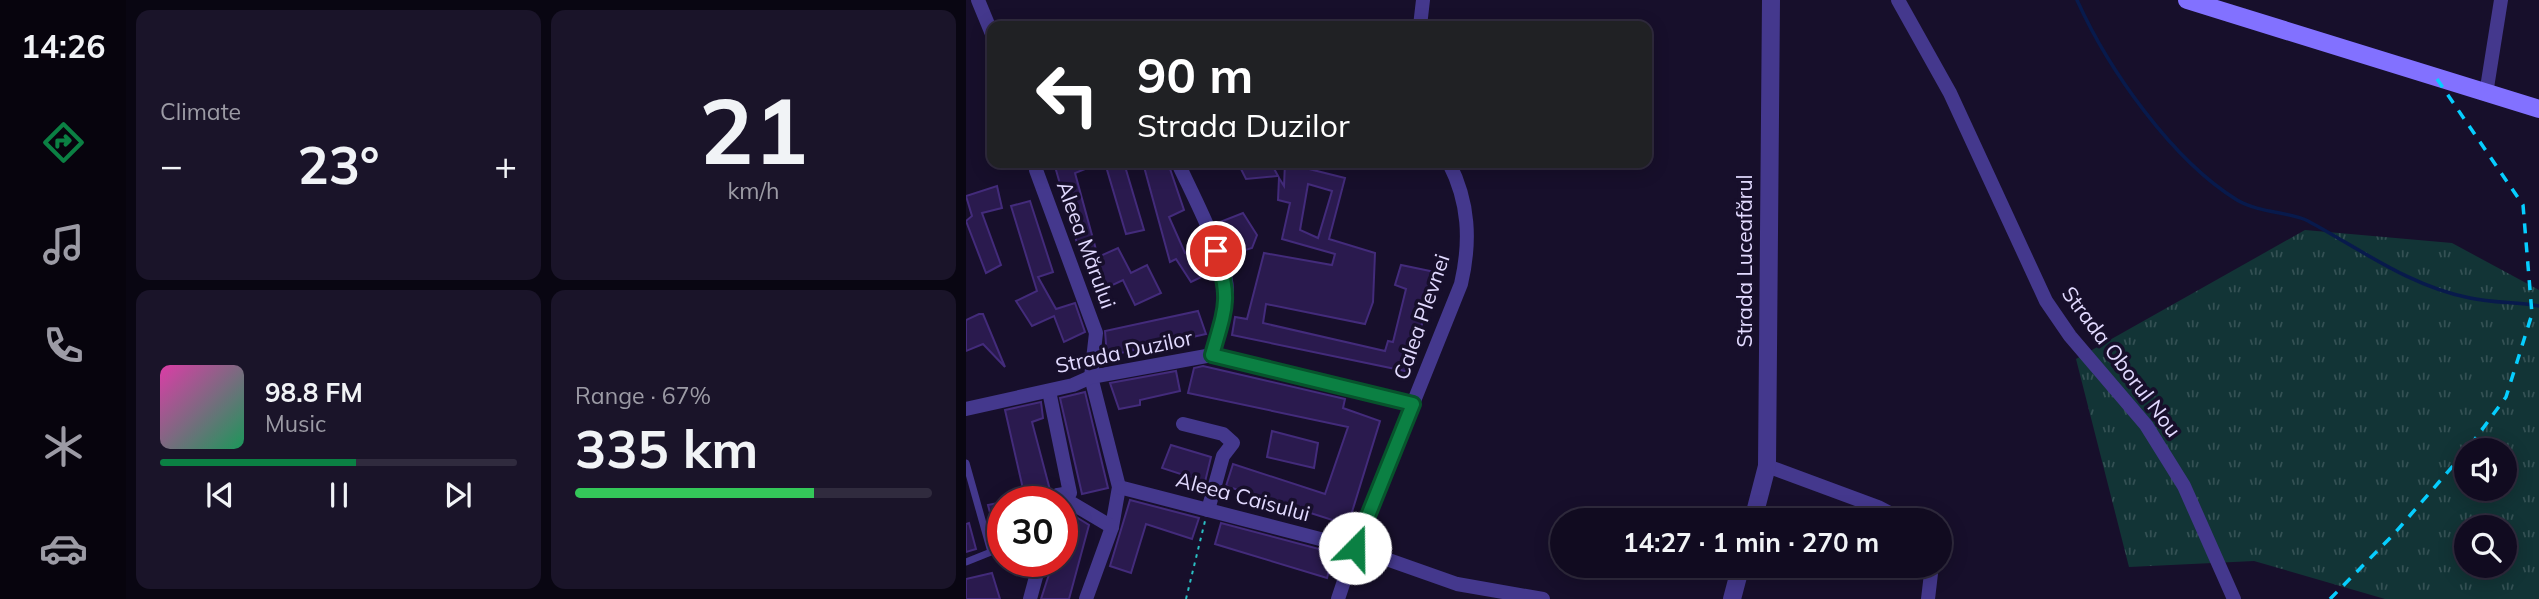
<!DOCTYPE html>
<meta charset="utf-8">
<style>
:root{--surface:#110b20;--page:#1a1429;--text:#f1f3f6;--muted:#9c9ba5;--line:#302b3e;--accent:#0b8043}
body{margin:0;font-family:Mulish,sans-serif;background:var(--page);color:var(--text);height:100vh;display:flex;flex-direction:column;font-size:26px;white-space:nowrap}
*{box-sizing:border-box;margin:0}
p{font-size:23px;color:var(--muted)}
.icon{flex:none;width:38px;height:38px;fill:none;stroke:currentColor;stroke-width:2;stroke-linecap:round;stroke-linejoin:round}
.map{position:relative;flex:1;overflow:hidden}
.drawer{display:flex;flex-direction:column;gap:10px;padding:10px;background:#090612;width:840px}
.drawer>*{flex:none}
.top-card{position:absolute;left:21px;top:21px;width:665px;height:147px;border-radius:14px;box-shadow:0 4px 18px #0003,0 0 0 2px var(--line);background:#202124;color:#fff;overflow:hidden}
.fabs{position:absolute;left:1488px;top:438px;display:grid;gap:14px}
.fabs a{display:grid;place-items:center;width:63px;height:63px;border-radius:50%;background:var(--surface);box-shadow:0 4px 18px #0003,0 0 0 2px var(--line);font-size:35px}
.speed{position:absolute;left:21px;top:486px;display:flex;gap:14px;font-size:35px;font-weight:700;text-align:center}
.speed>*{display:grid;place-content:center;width:91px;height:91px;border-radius:50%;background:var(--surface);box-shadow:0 4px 18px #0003,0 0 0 2px var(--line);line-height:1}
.speed .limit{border:10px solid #d22;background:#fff;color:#111}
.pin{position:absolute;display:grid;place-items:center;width:60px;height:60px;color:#fff;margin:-30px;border:4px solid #fff;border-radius:50%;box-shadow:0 2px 7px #0007}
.me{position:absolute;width:77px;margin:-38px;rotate:22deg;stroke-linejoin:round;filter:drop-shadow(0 0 5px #0008)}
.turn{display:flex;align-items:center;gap:24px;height:147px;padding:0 35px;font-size:32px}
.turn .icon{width:91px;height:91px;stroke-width:2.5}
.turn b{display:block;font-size:49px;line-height:60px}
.big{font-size:52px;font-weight:700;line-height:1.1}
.drawer .widget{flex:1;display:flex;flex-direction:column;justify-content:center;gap:10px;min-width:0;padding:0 24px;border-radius:14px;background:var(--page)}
.drawer .dial{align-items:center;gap:0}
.dial b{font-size:91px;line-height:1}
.song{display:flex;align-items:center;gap:21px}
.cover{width:84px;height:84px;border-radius:10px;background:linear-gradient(135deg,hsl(320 70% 55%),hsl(150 70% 35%))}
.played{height:7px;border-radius:4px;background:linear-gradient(90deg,var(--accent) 55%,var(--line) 55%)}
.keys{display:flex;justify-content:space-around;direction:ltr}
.heat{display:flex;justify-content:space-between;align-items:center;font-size:38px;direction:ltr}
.charge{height:10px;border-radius:5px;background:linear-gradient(90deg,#34c759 67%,var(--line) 0)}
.drawer .tiles{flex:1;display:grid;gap:10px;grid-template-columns:repeat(2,1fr)}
.trip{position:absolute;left:584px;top:508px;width:402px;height:70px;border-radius:35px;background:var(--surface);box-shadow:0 4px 18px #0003,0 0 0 2px var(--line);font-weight:700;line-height:70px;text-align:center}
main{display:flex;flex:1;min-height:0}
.tabs{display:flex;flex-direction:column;width:126px;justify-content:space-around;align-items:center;background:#07040d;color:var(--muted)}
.tabs .icon{width:49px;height:49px}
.tabs .selected{color:var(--accent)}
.tabs b{font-size:32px;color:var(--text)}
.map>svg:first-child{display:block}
.grass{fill:url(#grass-tufts);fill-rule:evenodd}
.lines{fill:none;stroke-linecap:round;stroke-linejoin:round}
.stream{stroke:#081a4c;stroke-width:3.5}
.building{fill:#2a1a4e;stroke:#432b7b;stroke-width:2;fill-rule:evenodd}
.path{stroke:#2abec3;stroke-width:2;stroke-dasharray:3.5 5;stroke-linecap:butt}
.service{stroke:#44388d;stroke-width:7}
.minor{stroke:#44388d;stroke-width:14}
.tertiary{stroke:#44388d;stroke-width:18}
.secondary{stroke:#8271ff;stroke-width:18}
.rail{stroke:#06ceff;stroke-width:3.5;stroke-dasharray:10 9;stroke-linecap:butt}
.route-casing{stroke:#07532c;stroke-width:18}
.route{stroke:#0b8043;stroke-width:12}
.labels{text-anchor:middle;stroke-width:7;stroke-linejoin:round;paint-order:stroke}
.street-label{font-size:21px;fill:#e2daff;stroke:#170f2b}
</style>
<main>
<nav class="tabs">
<b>14:26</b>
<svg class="icon selected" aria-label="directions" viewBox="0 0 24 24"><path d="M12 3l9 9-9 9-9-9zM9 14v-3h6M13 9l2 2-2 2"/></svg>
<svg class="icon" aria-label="music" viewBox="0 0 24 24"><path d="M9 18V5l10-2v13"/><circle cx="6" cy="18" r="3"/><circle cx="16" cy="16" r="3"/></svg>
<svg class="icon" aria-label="phone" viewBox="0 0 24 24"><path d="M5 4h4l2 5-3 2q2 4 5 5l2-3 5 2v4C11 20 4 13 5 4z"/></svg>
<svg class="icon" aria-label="climate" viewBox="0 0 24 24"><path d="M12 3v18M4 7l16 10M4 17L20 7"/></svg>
<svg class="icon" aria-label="car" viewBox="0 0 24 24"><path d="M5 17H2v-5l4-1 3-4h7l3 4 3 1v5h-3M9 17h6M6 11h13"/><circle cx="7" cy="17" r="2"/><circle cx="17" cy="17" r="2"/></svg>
</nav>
<section class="drawer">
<div class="tiles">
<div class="widget"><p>Climate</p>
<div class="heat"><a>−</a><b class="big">23°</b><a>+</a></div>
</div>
<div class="widget dial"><b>21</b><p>km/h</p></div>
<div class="widget">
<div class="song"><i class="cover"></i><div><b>98.8 FM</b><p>Music</p></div></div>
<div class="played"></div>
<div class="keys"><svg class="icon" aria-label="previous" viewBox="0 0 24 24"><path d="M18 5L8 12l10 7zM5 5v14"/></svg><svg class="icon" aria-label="pause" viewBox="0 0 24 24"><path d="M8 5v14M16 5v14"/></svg><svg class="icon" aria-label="next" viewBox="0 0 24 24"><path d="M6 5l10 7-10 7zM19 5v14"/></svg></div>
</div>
<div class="widget"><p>Range · 67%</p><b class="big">335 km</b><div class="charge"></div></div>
</div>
</section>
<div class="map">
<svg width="1573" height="599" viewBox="0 0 1573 599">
<defs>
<pattern id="grass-tufts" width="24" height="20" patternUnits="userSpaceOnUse" patternTransform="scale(1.75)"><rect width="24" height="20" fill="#123436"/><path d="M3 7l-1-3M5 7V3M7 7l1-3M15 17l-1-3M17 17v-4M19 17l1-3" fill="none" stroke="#345154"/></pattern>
</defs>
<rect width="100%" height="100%" fill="#170f2b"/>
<!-- grass -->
<path class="grass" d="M1339 230 1486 243 1573 290V599H1419L1288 561 1163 567 1110 359ZM1500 450H1538V488H1500ZM1500 527H1538V565H1500Z"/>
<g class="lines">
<!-- stream -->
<path class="stream" d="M1111 0C1142 69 1206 160 1271 200 1293 213 1325 212 1342 221 1394 249 1445 287 1504 298 1527 303 1550 302 1573 306"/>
</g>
<!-- building -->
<g class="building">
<path d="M88 163H134L109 173 132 257 152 248 165 273 181 265 195 293 169 305 157 280 136 290 118 249 113 250Z"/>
<path d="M139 163H158L178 230 160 234Z"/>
<path d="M177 163H202L218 210 203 217 219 253 239 244 248 271 225 282 210 259 204 262Z"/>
<path d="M272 163H305L312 176 280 179Z"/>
<path d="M319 163 379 178 363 239 409 253 407 302 399 324 300 304 297 323 419 351 422 341 427 342 440 289 429 285 435 265 469 272 444 372 266 335 269 317 281 319 298 253 366 265 369 254 316 239 324 203 312 200 313 178 318 186ZM342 184 366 191 352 238 334 230Z"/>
<path d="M31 186 36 208 16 213 35 265 20 273 0 221 6 216 0 196Z"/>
<path d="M64 201 87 272 72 277 90 309 109 303 119 332 98 342 88 316 66 326 50 301 71 291 45 206Z"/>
<path d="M277 213 291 235 286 248 269 253 254 222Z"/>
<path d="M232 311 240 334 141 356 139 331Z"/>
<path d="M13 314H17L39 367 17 344 0 351V320Z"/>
<path d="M237 366 379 399 377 408 414 421 382 525 260 486 267 464 359 494 382 427 222 393 228 368Z"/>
<path d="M210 371 214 391 174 400V405L153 409 144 383Z"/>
<path d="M119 392 142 488 116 494 94 398Z"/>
<path d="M75 402 77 418 66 422 84 490 81 501 60 502 39 410Z"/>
<path d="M306 431 352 443 348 468 301 457Z"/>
<path d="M205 445 245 457 239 482 196 468Z"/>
<path d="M164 500 233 518 226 539 180 524 165 573 144 566Z"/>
<path d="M37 502V551H34L22 505Z"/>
<path d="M102 512 123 525 103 599H75L87 562H96V530Z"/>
<path d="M3 523 10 549 0 552V524Z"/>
<path d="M255 523 368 553 361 578 249 544Z"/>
<path d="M26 573 34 599H0V579Z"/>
</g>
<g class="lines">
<!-- path -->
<path class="path" d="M220 599 239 521"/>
<!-- service -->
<path class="service" d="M0 463 25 552 0 562"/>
<!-- minor -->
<g class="minor">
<path d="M12 0 26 34"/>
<path d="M932 0 984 93 1080 301 1104 336 1180 425 1218 486 1268 599"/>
<path d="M454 26 457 0"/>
<path d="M1520 94 1535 0"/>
<path d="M212 163C226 194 261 259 261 291 261 312 252 334 246 355"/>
<path d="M70 170 130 333 125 377 153 487 146 527 120 599"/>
<path d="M83 391 104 493 92 495 90 502"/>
<path d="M0 409 107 385 125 377 246 355 448 404"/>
<path d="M217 424 257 434 267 443 257 456 242 510"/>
<path d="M801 466 912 507 937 520"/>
<path d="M153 487 389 548 491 584 577 599"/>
<path d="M92 495 146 527"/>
<path d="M64 599 74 562"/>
<path d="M372 599 389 548 495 284C505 241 503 202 483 163"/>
<path d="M962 599 966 565"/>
</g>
<!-- tertiary -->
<g class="tertiary">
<path d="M787 520 801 466 805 0"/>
<path d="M766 599 775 565"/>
</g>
<!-- secondary -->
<path class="secondary" d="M1221 0 1573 109"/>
<!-- rail -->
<g class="rail">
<path d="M1471 79 1557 205 1566 314 1540 397 1501 450"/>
<path d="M1364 599 1427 535 1500 451"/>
</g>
</g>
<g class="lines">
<!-- route casing -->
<g class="route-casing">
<path id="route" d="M250 251C265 300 260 306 246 355L447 404 389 548"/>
</g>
<!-- route -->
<use href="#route" class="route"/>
</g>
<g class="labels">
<!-- street labels -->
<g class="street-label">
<text transform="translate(120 245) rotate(70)" y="7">Aleea Mărului</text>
<text transform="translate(779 261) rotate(-90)" y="7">Strada Luceafărul</text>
<text transform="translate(456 317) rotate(-71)" y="7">Calea Plevnei</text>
<text transform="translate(158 352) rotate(-12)" y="7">Strada Duzilor</text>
<text transform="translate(1155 362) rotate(53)" y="7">Strada Oborul Nou</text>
<text transform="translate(277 497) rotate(15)" y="7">Aleea Caisului</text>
</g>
</g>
</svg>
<div class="fabs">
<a><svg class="icon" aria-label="sound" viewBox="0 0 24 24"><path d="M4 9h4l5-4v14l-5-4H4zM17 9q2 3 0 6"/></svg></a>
<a><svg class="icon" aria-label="search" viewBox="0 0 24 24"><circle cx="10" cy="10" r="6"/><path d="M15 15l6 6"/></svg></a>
</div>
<div class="speed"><div class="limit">30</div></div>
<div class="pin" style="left:250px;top:251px;background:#d93025"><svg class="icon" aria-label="arrive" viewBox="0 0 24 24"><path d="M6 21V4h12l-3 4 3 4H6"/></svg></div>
<svg class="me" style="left:389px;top:548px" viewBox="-20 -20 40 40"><circle r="19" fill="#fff"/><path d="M0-13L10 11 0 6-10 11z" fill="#0b8043"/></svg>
<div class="trip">14:27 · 1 min · 270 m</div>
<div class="top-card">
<div class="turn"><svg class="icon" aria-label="left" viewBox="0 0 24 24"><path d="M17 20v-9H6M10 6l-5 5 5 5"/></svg><div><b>90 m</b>Strada Duzilor</div></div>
</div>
</div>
</main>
